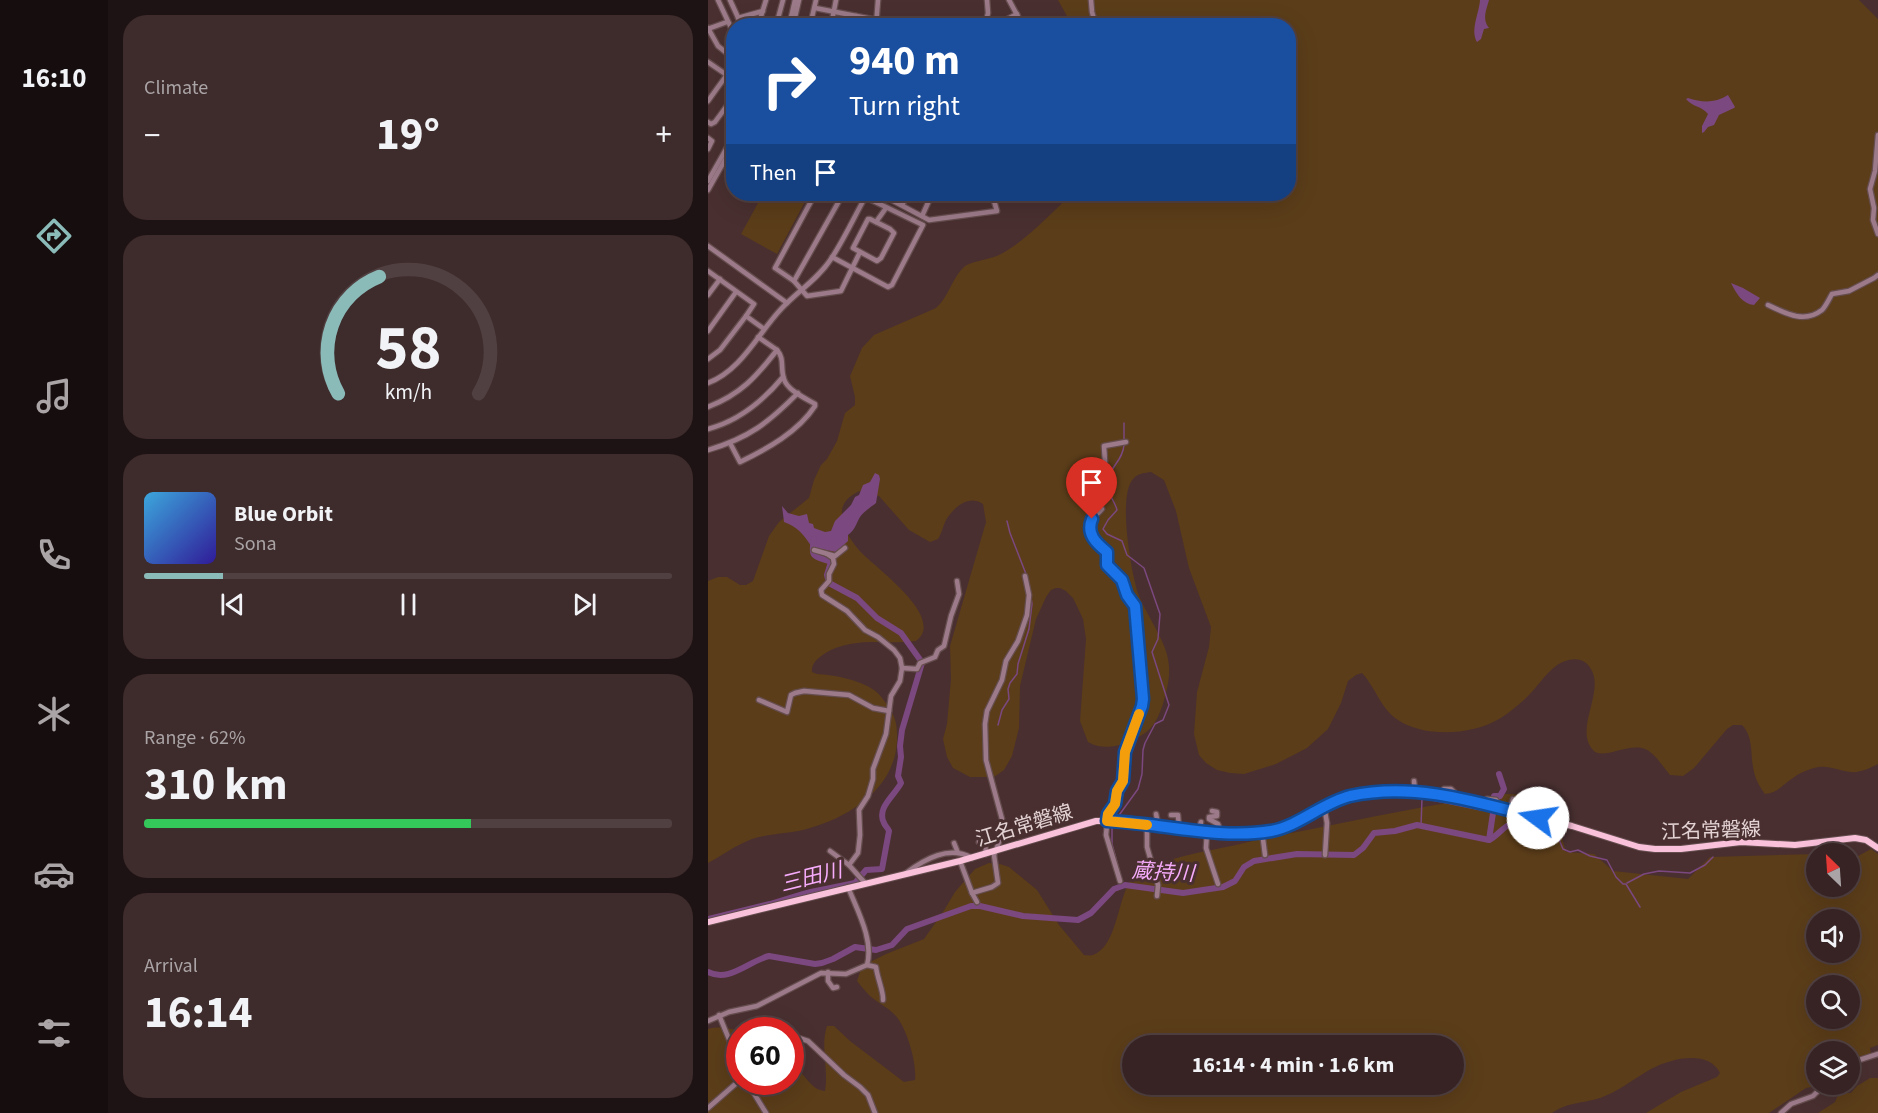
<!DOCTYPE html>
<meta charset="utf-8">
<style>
:root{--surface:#372324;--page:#3e2b2c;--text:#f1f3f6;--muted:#aaa4a6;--line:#514041;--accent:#8bbbb9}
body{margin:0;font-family:"Source Sans 3","Noto Sans JP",sans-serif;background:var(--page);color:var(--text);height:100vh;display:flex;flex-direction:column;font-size:22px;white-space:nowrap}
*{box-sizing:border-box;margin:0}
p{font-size:20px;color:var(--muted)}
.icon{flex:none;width:33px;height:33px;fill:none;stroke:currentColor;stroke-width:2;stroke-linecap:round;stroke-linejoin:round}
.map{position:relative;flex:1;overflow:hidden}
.drawer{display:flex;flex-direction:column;gap:15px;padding:15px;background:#1e1314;width:600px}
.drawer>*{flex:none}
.guide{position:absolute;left:18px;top:18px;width:570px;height:183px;border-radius:24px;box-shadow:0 6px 24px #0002,0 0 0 2px var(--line);background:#1a4fa0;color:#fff;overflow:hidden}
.needle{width:39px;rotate:335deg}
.controls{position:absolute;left:1098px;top:843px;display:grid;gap:12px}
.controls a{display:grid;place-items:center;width:54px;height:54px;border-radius:50%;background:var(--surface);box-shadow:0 6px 24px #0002,0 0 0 2px var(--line);font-size:30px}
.speed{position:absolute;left:18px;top:1017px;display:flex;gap:12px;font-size:30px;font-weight:700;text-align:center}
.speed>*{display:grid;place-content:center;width:78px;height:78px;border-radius:50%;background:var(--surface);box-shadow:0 6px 24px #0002,0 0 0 2px var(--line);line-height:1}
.speed .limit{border:9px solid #d22;background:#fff;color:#111}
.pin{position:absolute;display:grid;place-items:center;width:51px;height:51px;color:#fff;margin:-62px -26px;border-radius:50% 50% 50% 0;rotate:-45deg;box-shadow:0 0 6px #0007}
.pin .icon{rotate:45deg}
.me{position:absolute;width:66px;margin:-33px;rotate:284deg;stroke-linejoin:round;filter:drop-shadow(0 0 4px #0008)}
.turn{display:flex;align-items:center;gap:21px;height:126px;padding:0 24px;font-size:27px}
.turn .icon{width:78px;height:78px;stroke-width:2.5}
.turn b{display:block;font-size:42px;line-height:51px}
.then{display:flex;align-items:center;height:57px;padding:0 24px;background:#0003;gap:12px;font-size:22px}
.big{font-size:45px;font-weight:700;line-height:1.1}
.drawer .widget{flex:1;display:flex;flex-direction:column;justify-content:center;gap:9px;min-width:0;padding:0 21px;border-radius:24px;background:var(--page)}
.drawer .dial{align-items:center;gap:0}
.dial svg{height:156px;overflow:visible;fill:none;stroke:var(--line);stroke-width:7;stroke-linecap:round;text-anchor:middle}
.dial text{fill:var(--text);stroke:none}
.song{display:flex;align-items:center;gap:18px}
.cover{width:72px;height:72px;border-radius:9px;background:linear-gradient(135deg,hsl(200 70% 55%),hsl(250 70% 35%))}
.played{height:6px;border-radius:3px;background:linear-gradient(90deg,var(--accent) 15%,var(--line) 15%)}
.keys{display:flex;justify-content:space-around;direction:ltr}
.heat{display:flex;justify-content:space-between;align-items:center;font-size:33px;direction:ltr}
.charge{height:9px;border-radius:4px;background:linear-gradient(90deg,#34c759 62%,var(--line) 0)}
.trip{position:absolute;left:414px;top:1035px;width:342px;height:60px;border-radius:30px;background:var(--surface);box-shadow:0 6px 24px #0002,0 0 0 2px var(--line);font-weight:700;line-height:60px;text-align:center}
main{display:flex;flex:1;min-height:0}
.tabs{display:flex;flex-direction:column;width:108px;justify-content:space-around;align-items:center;background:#160e0e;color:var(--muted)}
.tabs .icon{width:42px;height:42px}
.tabs .current{color:var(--accent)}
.tabs b{font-size:27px;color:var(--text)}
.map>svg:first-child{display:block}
.green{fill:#5b3d19;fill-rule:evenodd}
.water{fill:#7b487f}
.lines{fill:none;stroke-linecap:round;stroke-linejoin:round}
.stream{stroke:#7b487f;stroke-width:1.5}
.river{stroke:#7b487f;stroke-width:6}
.minor-casing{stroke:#654d4e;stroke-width:7}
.major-casing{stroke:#654d4e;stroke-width:8}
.minor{stroke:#9c7a89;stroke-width:4.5}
.major{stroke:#f9c1da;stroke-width:6}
.route-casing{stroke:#114b97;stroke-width:15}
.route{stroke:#1a73e8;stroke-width:10}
.slow{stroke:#f59e0b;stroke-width:10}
.labels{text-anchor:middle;stroke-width:6;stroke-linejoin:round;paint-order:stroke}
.street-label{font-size:20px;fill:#e4d3d4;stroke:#492f30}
.water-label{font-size:21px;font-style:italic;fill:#f6acfb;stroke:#492f30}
</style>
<main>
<nav class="tabs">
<b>16:10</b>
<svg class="icon current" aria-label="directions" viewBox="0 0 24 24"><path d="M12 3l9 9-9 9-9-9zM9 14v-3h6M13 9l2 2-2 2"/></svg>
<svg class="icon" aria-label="music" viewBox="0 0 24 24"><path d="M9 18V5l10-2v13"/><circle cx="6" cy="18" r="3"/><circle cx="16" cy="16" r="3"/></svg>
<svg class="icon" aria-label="phone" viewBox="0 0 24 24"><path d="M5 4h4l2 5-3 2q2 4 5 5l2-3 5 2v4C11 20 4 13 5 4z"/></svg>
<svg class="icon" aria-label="climate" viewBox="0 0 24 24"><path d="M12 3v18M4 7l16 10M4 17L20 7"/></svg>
<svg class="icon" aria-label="car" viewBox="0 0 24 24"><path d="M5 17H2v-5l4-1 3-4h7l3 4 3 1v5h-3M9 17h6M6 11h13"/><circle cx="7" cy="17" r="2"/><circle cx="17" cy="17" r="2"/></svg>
<svg class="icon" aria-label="filters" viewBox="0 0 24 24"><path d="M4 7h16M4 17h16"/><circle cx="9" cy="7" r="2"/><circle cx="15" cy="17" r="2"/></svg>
</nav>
<section class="drawer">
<div class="widget"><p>Climate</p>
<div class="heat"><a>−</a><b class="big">19°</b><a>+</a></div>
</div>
<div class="widget dial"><svg viewBox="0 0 100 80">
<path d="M14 69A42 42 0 1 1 86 69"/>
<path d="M14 69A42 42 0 0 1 35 9" stroke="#8bbbb9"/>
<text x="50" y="56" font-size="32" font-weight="700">58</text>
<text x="50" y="72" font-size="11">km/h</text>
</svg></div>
<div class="widget">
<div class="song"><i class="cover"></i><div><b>Blue Orbit</b><p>Sona</p></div></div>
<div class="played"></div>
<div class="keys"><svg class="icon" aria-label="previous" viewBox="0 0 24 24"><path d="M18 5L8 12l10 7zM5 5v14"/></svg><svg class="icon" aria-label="pause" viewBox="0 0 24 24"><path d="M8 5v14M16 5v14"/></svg><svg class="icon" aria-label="next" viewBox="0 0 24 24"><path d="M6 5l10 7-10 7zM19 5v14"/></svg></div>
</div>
<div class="widget"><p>Range · 62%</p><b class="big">310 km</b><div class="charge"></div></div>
<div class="widget"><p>Arrival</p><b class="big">16:14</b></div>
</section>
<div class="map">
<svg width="1170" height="1113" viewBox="0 0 1170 1113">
<rect width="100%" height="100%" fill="#492f30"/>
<!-- green -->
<g class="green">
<path d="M350 0H1151L1170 19V764C1162 768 1152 773 1143 772 1130 771 1120 764 1106 768 1099 770 1091 773 1085 778 1075 784 1070 793 1057 794 1052 787 1048 781 1046 772 1042 756 1046 737 1034 725H1025L1019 729 986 768 975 776 962 775C955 767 947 753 937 749 920 742 894 761 885 750 864 727 903 686 878 663 869 656 856 660 848 666 836 675 828 689 817 699 809 706 800 714 791 719 764 735 717 738 690 720 672 708 668 688 654 673L648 675 640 681 633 703 620 729 599 748 568 764 536 774 522 773 509 770 498 763 491 755 486 734 489 692 501 647 503 627 481 568 468 511 456 480 443 472C437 473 431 473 426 478 409 493 423 572 430 593 433 602 438 610 442 618 461 653 467 664 455 704 448 724 443 732 424 740 410 747 394 750 380 742L372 721 378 639 375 619 365 598 358 591 352 588H348L343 590 338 597 328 619 312 686 311 728 304 756 296 770 286 777H262L245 768 239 757 235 739 239 724 243 679 242 646 278 522 275 504C261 494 246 507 238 520 235 526 234 533 230 539L222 542 201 530 171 496 152 491C144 494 135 501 134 510 133 524 141 538 150 549 163 565 240 617 208 641 177 645 144 636 116 654 109 659 103 664 104 672L109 674C127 675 152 680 166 690 173 695 178 703 183 711 190 721 190 738 188 750 181 792 140 817 102 828 83 834 63 833 44 839 28 845 15 855 0 863V581L10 577H19L32 585H38L45 581 61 536 71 522 101 498 106 480 113 465 119 459 129 441 137 413 147 405V397L142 376 154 348 166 335 228 308C241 297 244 277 257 266 267 260 282 260 293 254 320 239 341 215 364 194H580V26L364 25Z"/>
<path d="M55 194H96L100 196 69 254 33 234Z"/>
<path d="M799 794 827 795 858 803 854 838 858 852 886 854 905 871 980 879 1002 857 1108 854V886H1142V855L1150 856 1163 849 1170 854V1045L1162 1048 1163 1054 1142 1063V1052H1108V1084L1113 1085 1098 1088 1061 1113H938L973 1092 1009 1077 1012 1073C1000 1049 963 1059 945 1068 928 1077 914 1089 897 1096 879 1104 860 1101 844 1113H0V1029C12 1026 20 1028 31 1031L32 1082H82L83 1064C96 1070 101 1090 117 1091 121 1069 112 1047 119 1026H126L142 1041 196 1082 207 1080C209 1063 199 1029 188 1016 181 1008 170 1003 162 996 157 991 153 986 149 981L154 966 178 954 216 939 235 912 247 892 267 869 281 863 292 864 301 867 329 890 351 925 376 955C379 955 382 956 385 955 408 947 410 901 421 883 425 878 433 872 439 869 462 858 488 853 513 848 538 843 563 836 589 832 659 818 728 803 799 794ZM1108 920H1142V952H1108ZM1108 986H1142V1018H1108ZM424 1046H746V1084H424Z"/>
<path d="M1162 1078H1170V1113H1110L1127 1102 1131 1093H1143L1149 1086Z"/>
</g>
<!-- water -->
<g class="water">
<path d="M772 0H781C778 11 774 19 781 28L776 29 773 39 769 42C762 30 771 14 772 0Z"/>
<path d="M1020 95 1027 107 1026 108 1011 115 1006 125 1000 127 996 132 994 133V126L1000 114C994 106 984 107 978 99L980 98C995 103 1007 103 1020 95Z"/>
<path d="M1023 283 1035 288 1052 298 1046 305C1034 304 1028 293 1023 283Z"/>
<path d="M167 473 171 475 172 479 168 503C163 507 155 512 152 517 148 524 147 530 140 535V541L128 552 104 547C95 534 90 527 76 522L74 506 80 513 91 516 99 514 101 523 105 524 106 528 117 532 123 531 127 521 143 505 147 497 151 495 155 485 162 482Z"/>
</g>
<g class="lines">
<!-- stream -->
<g class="stream">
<path d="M416 440V423"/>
<path d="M299 521 302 533 318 574"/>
<path d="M290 725 294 710 301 699 300 689 302 683 309 674 310 664 321 629 324 604 321 584"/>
<path d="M409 818 430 789 434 774 435 750 437 743 447 724 455 720 461 705 444 652 450 639 452 614 436 568 419 555 414 541 399 534 395 529 400 520 409 510C407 501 399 494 399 484 400 468 415 461 416 445"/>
<path d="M805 823 850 837 855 849 862 852 870 850 882 856 899 860 908 877 915 884H918L932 907"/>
<path d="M404 824V844L413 877"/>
<path d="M713 826 714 798 773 810 774 806"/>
<path d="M919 883 936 874 951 871 982 873 997 865 1005 857"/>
</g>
<!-- river -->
<g class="river">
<path d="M106 539C102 559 107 556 123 562L119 575 121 583 149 598 169 618 193 633 213 661"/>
<path d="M781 840 785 813 784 802 786 796H792L796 789 791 774"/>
<path d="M0 919 62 904 98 893 147 883 158 870 174 869 181 831C180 828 177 826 176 823 168 808 187 795 193 783L190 776 193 757 192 746 194 730 214 663"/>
<path d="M0 972C21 983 41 961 61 956L107 964 114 963 125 959 147 947 168 950 184 945 199 929 263 906H272L315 916 370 920 383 913 406 889 417 885 475 893 515 887 527 881 536 867 546 861 589 854 646 855 655 848 666 833 687 831 709 825 781 840C790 836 795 826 805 823"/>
</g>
<!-- minor casing -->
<g class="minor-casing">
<g id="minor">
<path d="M10 0 26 34"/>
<path d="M22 0 34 26"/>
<path d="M301 0 315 26"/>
<path d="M383 0 384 12 388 26"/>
<path d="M107 8 169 20"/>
<path d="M30 18 55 11"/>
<path d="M50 26 58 0"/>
<path d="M68 26 75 0"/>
<path d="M81 26 87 0"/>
<path d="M85 26 91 0"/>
<path d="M102 26 108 0"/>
<path d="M123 26 128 0"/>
<path d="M145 26 148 16"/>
<path d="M168 26 170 0"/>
<path d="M277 26 280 13 279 0"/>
<path d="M286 26 309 14"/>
<path d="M0 28 10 46 26 59"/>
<path d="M0 29 19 22"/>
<path d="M0 62 26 80"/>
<path d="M0 101 18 76"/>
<path d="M0 122 3 124 7 122 26 96"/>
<path d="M1170 135 1167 171 1162 189 1166 208 1165 220 1170 234"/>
<path d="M0 138 4 141 0 149"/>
<path d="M0 181 26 135"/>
<path d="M0 190 26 144"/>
<path d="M107 194 67 268 86 281 99 296 133 291 152 252"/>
<path d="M177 194 176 196 221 220 289 211 284 194"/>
<path d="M231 194 247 196 269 194"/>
<path d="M194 205 200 194"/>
<path d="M214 216 224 194"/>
<path d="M160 219H162L182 229 186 233 173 258 169 261 145 248Z"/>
<path d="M168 222 178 208"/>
<path d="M0 246 79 303"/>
<path d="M124 257 180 287 184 285 215 225 151 194"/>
<path d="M0 271 46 304 38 316 56 329"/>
<path d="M86 281 135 194"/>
<path d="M0 295 12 279"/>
<path d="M1060 305C1077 313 1096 324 1114 310 1118 306 1121 299 1124 294L1141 291 1166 278 1170 275"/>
<path d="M0 331 28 292"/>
<path d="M0 359 12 350 38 316"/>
<path d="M0 383C34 370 50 333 74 308 90 291 110 279 123 259 137 238 147 215 159 194"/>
<path d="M0 407C33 394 48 377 69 350L50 337"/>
<path d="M0 429C31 421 55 401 75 377"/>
<path d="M22 443 32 462C59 449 90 432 107 406V404C97 398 79 390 76 379 72 368 77 359 69 350"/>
<path d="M0 450C41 438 60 423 90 393"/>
<path d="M106 550 127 556 137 548"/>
<path d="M119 554 125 558 126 564 121 574V581L113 590 114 595 139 611 157 630 170 637 186 650 192 658 194 668 192 681 183 696 178 734 165 769V779L160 796 151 810 152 835 150 853 141 865 157 883"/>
<path d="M194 668 209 669 212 663 227 657 230 650 236 646 243 616 251 594 249 581"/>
<path d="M51 700 79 712 83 695 87 693 96 691 141 695 165 708 181 711"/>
<path d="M706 781 707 792"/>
<path d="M732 794 736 789H743L746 792 748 798"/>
<path d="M775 804 779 799 788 800 794 809"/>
<path d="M616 806 619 823 617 855"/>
<path d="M801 810 805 799"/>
<path d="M504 811 509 812V816L501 817V819L510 824 513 833"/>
<path d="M463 815H470L471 829"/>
<path d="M439 825V847L450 885 449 896"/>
<path d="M446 825 449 819 448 814"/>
<path d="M490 831 493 822"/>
<path d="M554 831 557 855"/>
<path d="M499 832 498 848 510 884"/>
<path d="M271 842 277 844 278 854"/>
<path d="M246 843 250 853"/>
<path d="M122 851 141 865"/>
<path d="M252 861 264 893 269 902"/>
<path d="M198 873C217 859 241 845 264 858"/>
<path d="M412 881 398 835 400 814 407 804 410 788 415 781 417 752 434 706 435 699 427 606 419 595 414 580 399 565V551C391 546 374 531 384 519 387 515 391 513 394 509L384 496 382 491 389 472 397 462 396 446 418 442"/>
<path d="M264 893 284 887 290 883 286 855 293 837 294 819 278 760 277 724 279 711 294 680 298 661 310 641 319 615 321 595 317 576"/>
<path d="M159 965 168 967C169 977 176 993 175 1000"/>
<path d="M120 972V981L125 988 129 987"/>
<path d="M11 1015 25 1049 32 1059"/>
<path d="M0 1021 21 1012 49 1006 113 973 138 974 159 965C166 940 149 910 140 887"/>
<path d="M82 1035 100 1041 136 1075 152 1087 160 1095 167 1113"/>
<path d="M1142 1063 1170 1054"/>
<path d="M39 1082 58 1113"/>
<path d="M0 1108 32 1080"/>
<path d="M1073 1113 1083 1104 1105 1096 1117 1084"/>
</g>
</g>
<!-- major casing -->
<g class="major-casing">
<path id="major" d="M0 922 252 861 388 821H405L513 833 562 831 578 826 616 806 642 796 697 791 732 794 864 826 931 847 947 849H973L1033 842 1087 845 1147 838 1158 840 1170 848"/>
</g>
<!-- minor -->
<use href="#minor" class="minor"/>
<!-- major -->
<use href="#major" class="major"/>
</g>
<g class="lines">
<!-- route casing -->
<g class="route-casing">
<path id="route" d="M384 519C378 534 388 543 399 552V565L414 580 419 595 427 606 435 699 434 706 417 752 415 781 409 791 407 804 400 814 399 821C411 821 423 823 435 824 477 829 521 838 563 831 591 826 614 803 642 796 706 782 769 802 830 818"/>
</g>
<!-- route -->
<use href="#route" class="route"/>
<!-- slow -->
<path class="slow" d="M431 714 417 752 415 781 409 791 407 804 400 814 399 821 439 825"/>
</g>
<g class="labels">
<!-- street labels -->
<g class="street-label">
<text transform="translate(316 825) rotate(-17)" y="7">江名常磐線</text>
<text transform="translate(1003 830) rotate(-2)" y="7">江名常磐線</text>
</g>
<!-- water labels -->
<g class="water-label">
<text transform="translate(455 872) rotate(3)" y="7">蔵持川</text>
<text transform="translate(103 877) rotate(-14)" y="7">三田川</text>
</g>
</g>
</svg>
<div class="controls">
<a><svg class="needle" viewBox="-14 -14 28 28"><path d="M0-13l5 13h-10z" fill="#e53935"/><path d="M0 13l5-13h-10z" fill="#aaa4a6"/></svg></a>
<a><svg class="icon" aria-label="sound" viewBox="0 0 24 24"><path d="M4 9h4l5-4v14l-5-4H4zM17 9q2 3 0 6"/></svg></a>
<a><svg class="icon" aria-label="search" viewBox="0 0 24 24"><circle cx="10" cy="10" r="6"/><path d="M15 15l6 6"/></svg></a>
<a><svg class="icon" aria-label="layers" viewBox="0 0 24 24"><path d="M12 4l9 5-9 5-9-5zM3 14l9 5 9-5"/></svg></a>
</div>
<div class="speed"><div class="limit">60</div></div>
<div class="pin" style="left:384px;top:519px;background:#d93025"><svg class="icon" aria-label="arrive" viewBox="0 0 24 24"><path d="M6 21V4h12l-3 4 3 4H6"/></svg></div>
<svg class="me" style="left:830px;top:818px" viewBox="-20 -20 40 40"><circle r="19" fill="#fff"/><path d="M0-13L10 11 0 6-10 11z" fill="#1a73e8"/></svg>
<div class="trip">16:14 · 4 min · 1.6 km</div>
<div class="guide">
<div class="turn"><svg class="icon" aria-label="right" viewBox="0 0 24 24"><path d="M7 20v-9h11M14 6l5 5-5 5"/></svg><div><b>940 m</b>Turn right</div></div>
<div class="then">Then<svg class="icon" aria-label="arrive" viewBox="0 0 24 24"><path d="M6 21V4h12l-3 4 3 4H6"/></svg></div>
</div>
</div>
</main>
